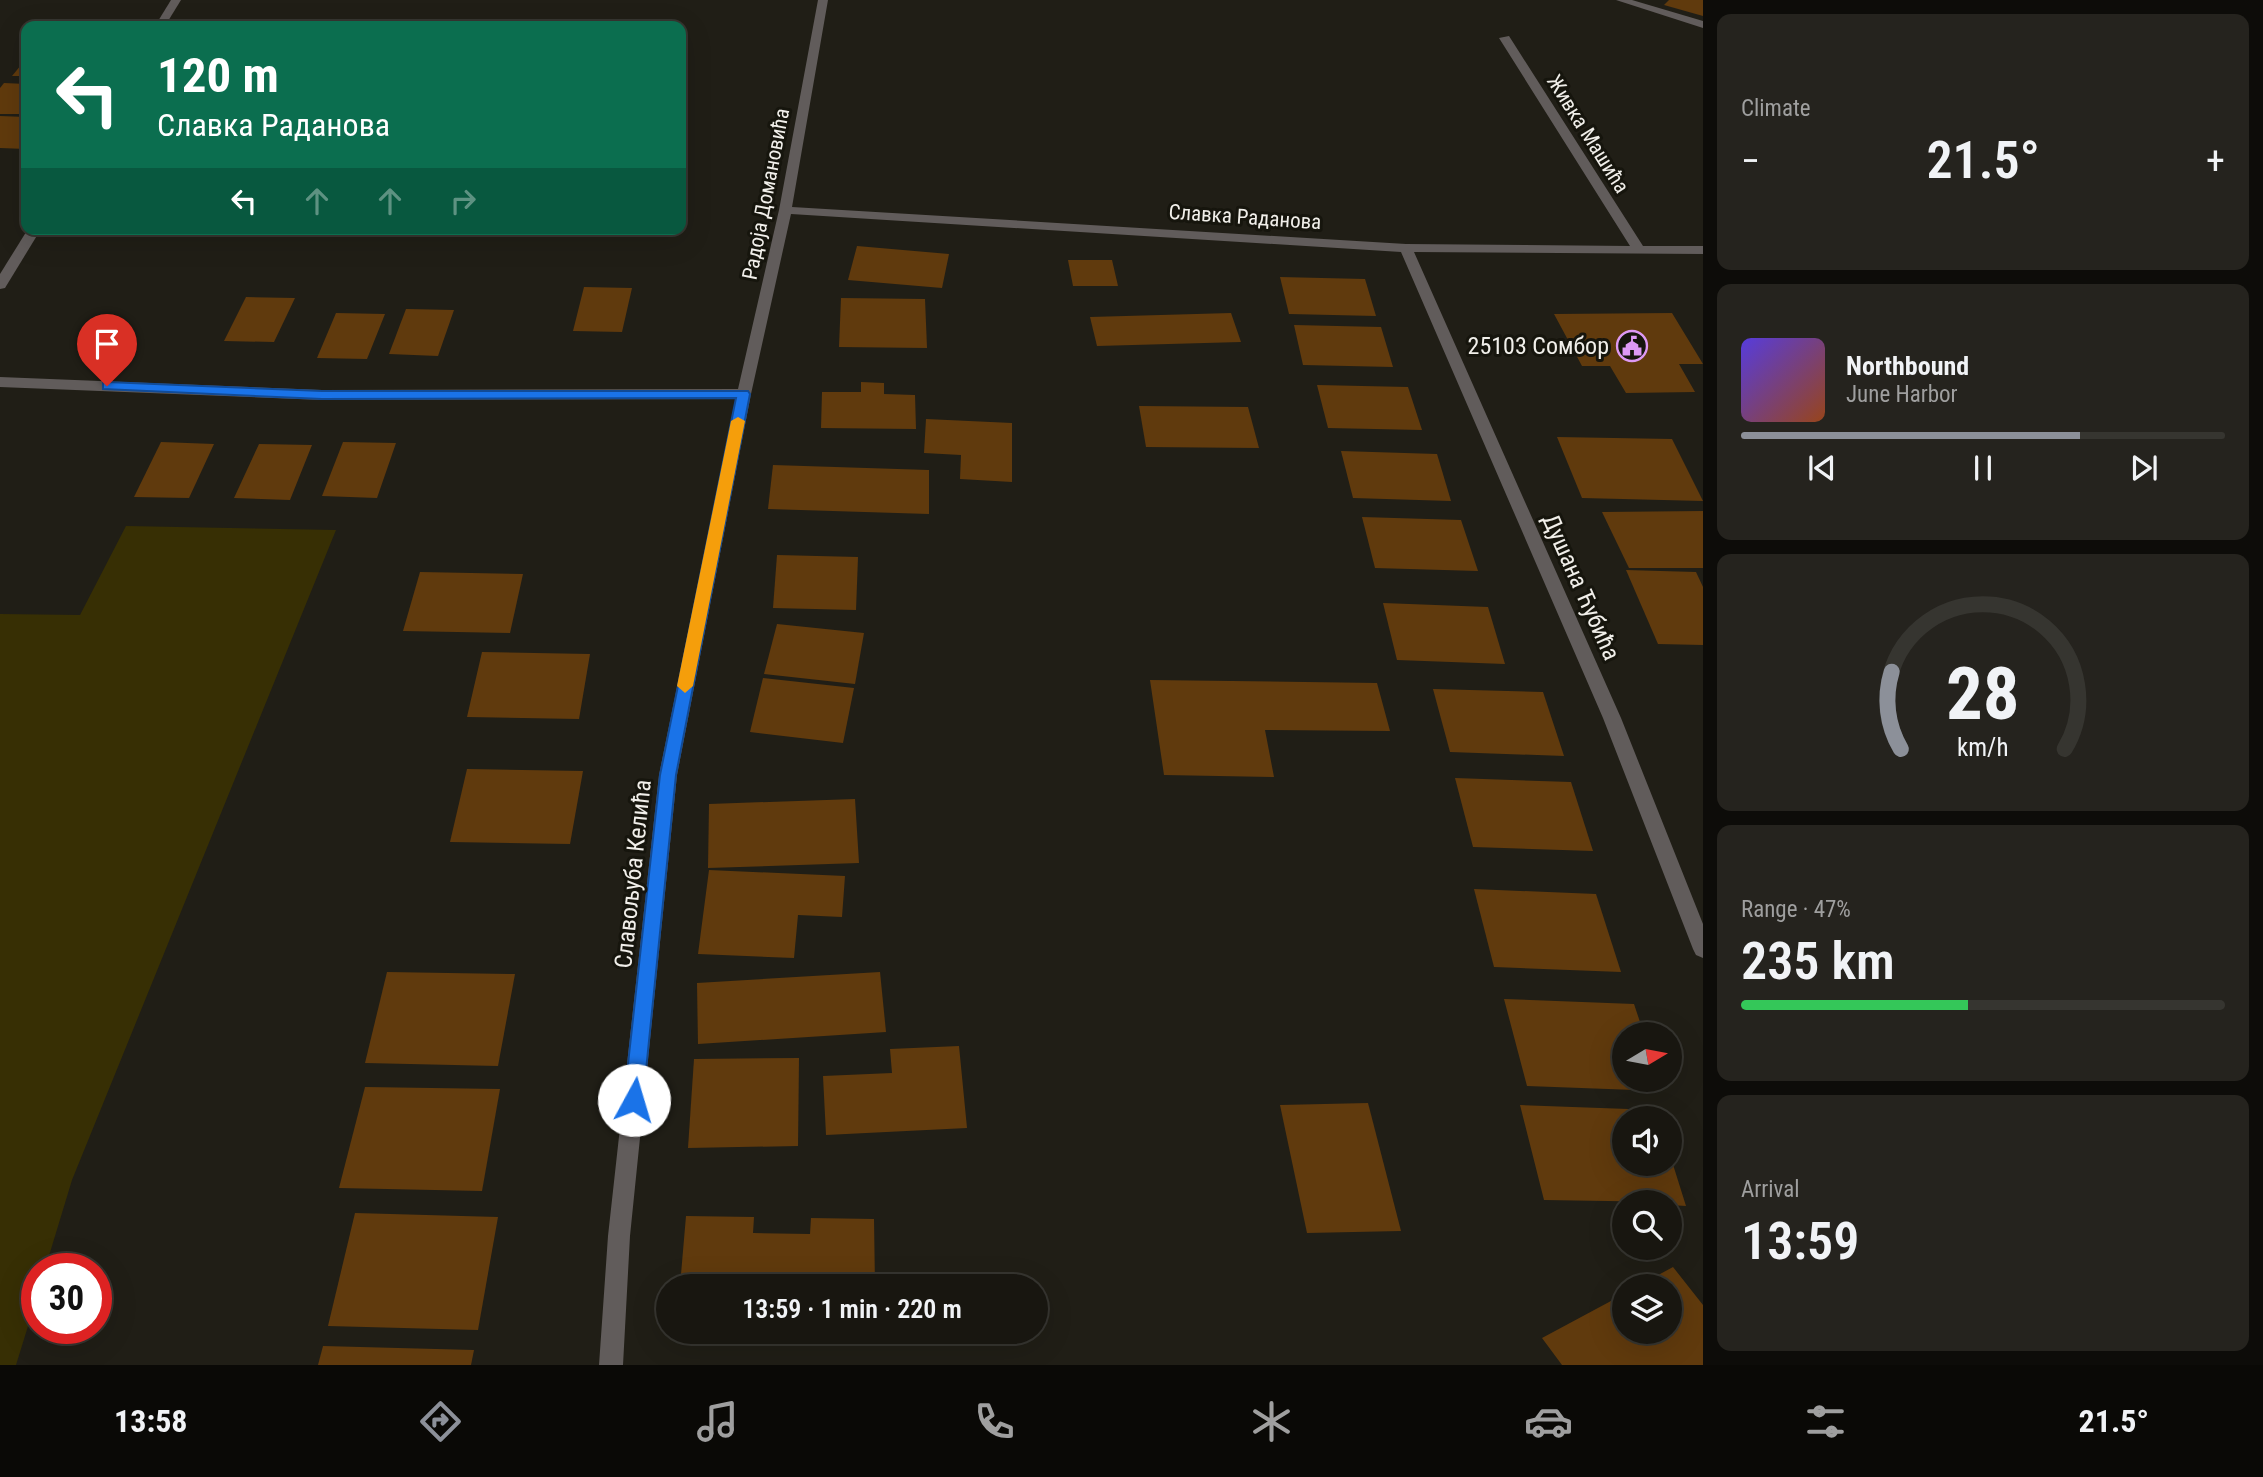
<!DOCTYPE html>
<meta charset="utf-8">
<style>
:root{--surface:#181610;--page:#25231e;--text:#f1f3f6;--muted:#9f9f9f;--line:#363530;--accent:#8c9099}
body{margin:0;font-family:"Roboto Condensed",sans-serif;background:var(--page);color:var(--text);height:100vh;display:flex;flex-direction:column;font-size:26px;white-space:nowrap}
*{box-sizing:border-box;margin:0}
p{font-size:23px;color:var(--muted)}
.icon{flex:none;width:38px;height:38px;fill:none;stroke:currentColor;stroke-width:2;stroke-linecap:round;stroke-linejoin:round}
.map{position:relative;flex:1;overflow:hidden}
.details{display:flex;flex-direction:column;gap:14px;padding:14px;background:#0d0c09;width:560px}
.details>*{flex:none}
.guide{position:absolute;left:21px;top:21px;width:665px;height:214px;border-radius:14px;box-shadow:0 7px 28px #0002,0 0 0 2px var(--line);background:#0b6e4f;color:#fff;overflow:hidden}
.needle{width:46px;rotate:80deg}
.tools{position:absolute;left:1612px;top:1022px;display:grid;gap:14px}
.tools a{display:grid;place-items:center;width:70px;height:70px;border-radius:50%;background:var(--surface);box-shadow:0 7px 28px #0002,0 0 0 2px var(--line);font-size:35px}
.speed{position:absolute;left:21px;top:1253px;display:flex;gap:14px;font-size:35px;font-weight:700;text-align:center}
.speed>*{display:grid;place-content:center;width:91px;height:91px;border-radius:50%;background:var(--surface);box-shadow:0 7px 28px #0002,0 0 0 2px var(--line);line-height:1}
.speed .limit{border:10px solid #d22;background:#fff;color:#111}
.pin{position:absolute;display:grid;place-items:center;width:60px;height:60px;color:#fff;margin:-72px -30px;border-radius:50% 50% 50% 0;rotate:-45deg;box-shadow:0 0 7px #0007}
.pin .icon{rotate:45deg}
.me{position:absolute;width:77px;margin:-38px;rotate:6deg;stroke-linejoin:round;filter:drop-shadow(0 0 5px #0008)}
.turn{display:flex;align-items:center;gap:24px;height:147px;padding:0 21px;font-size:32px}
.turn .icon{width:91px;height:91px;stroke-width:2.5}
.turn b{display:block;font-size:49px;line-height:60px}
.lanes{display:flex;align-items:center;height:66px;padding:0 21px;background:#0003;justify-content:center;gap:35px;direction:ltr}
.lanes .off{opacity:.35}
.big{font-size:52px;font-weight:600;line-height:1.1}
.details .tile{flex:1;display:flex;flex-direction:column;justify-content:center;gap:10px;min-width:0;padding:0 24px;border-radius:14px;background:var(--page)}
.details .dial{align-items:center;gap:0}
.dial svg{height:182px;overflow:visible;fill:none;stroke:var(--line);stroke-width:7;stroke-linecap:round;text-anchor:middle}
.dial text{fill:var(--text);stroke:none}
.song{display:flex;align-items:center;gap:21px}
.cover{width:84px;height:84px;border-radius:10px;background:linear-gradient(135deg,hsl(250 70% 55%),hsl(20 70% 35%))}
.played{height:7px;border-radius:4px;background:linear-gradient(90deg,var(--accent) 70%,var(--line) 70%)}
.keys{display:flex;justify-content:space-around;direction:ltr}
.heat{display:flex;justify-content:space-between;align-items:center;font-size:38px;direction:ltr}
.charge{height:10px;border-radius:5px;background:linear-gradient(90deg,#34c759 47%,var(--line) 0)}
.trip{position:absolute;left:656px;top:1274px;width:392px;height:70px;border-radius:35px;background:var(--surface);box-shadow:0 7px 28px #0002,0 0 0 2px var(--line);font-weight:600;line-height:70px;text-align:center}
.menu{display:flex;height:112px;justify-content:space-around;align-items:center;background:#0a0906;color:var(--muted)}
.menu .icon{width:49px;height:49px}
.menu .active{color:var(--accent)}
.menu b{font-size:32px;color:var(--text)}
main{display:flex;flex:1;min-height:0}
.map>svg:first-child{display:block}
.green{fill:#372f04}
.building{fill:#603a0d}
.lines{fill:none;stroke-linecap:round;stroke-linejoin:round}
.minor{fill:#615c5b;fill-rule:evenodd}
.route{fill:#1a73e8;stroke:#114b97;stroke-width:2}
.slow{fill:#f59e0b}
.labels{text-anchor:middle;stroke-width:6;stroke-linejoin:round;paint-order:stroke}
.far-street-label{font-size:21px;fill:#f1efea;stroke:#16150d}
.poi-label{font-size:24px;fill:#f1efea;stroke:#16150d;text-anchor:end}
.street-label{font-size:24px;fill:#f1efea;stroke:#16150d}
</style>
<main>
<div class="map">
<svg width="1703" height="1365" viewBox="0 0 1703 1365">
<rect width="100%" height="100%" fill="#201e16"/>
<!-- green -->
<path class="green" d="M126 526 336 530 72 1180 45 1269H37V1297L16 1365H0V614L80 615Z"/>
<!-- building -->
<g class="building">
<path d="M1669 0H1703V16L1664 5Z"/>
<path d="M26 59V76H12Z"/>
<path d="M4 83 26 84V114H0V88Z"/>
<path d="M0 116 26 117V149L0 148Z"/>
<path d="M857 246 949 254 942 288 848 280Z"/>
<path d="M1068 260H1112L1118 286H1073Z"/>
<path d="M1280 277 1365 279 1376 316 1289 314Z"/>
<path d="M584 287 632 288 622 332 573 331Z"/>
<path d="M246 297 295 298 274 342 224 341Z"/>
<path d="M841 298 925 299 927 348 839 347Z"/>
<path d="M406 309 454 310 438 356 389 354Z"/>
<path d="M336 313 385 314 367 359 317 358Z"/>
<path d="M1231 313 1241 342 1097 346 1090 317Z"/>
<path d="M1672 313 1703 364H1679L1695 392 1626 393 1610 366H1582L1554 314Z"/>
<path d="M1294 325 1381 327 1393 367 1303 365Z"/>
<path d="M861 382 884 383V394L915 395 916 429 821 428 822 392H861Z"/>
<path d="M1317 385 1408 387 1422 430 1328 428Z"/>
<path d="M1139 406 1248 407 1259 448 1146 447Z"/>
<path d="M926 419 1012 423V482L960 479 961 455 924 453Z"/>
<path d="M1557 437 1672 439 1703 501 1582 498Z"/>
<path d="M161 442 214 444 189 498 134 497Z"/>
<path d="M343 442 396 443 377 498 322 496Z"/>
<path d="M259 444 312 445 290 500 234 498Z"/>
<path d="M1341 451 1437 454 1451 501 1353 498Z"/>
<path d="M773 465 929 470V514L768 509Z"/>
<path d="M1703 511V568H1629L1602 512Z"/>
<path d="M1362 517 1461 520 1478 571 1375 568Z"/>
<path d="M777 555 858 557 856 610 773 608Z"/>
<path d="M1626 570 1696 572 1703 587V645L1658 644Z"/>
<path d="M420 572 523 574 510 633 403 631Z"/>
<path d="M1383 603 1488 607 1505 664 1397 660Z"/>
<path d="M777 624 864 633 855 684 764 674Z"/>
<path d="M482 652 590 654 579 719 467 717Z"/>
<path d="M763 678 854 688 843 743 750 732Z"/>
<path d="M1150 680 1377 683 1390 731 1265 730 1274 777 1164 775Z"/>
<path d="M1433 689 1543 692 1564 756 1450 752Z"/>
<path d="M467 769 583 771 570 844 450 842Z"/>
<path d="M1455 778 1571 782 1593 851 1473 847Z"/>
<path d="M855 799 859 863 708 868 709 804Z"/>
<path d="M709 870 845 876 842 917 798 915 794 958 698 954Z"/>
<path d="M1474 889 1596 894 1621 972 1494 967Z"/>
<path d="M387 972 515 974 498 1066 365 1063Z"/>
<path d="M880 972 886 1032 698 1044 697 983Z"/>
<path d="M1504 999 1634 1004 1644 1034H1624V1080H1658L1662 1091 1527 1086Z"/>
<path d="M959 1046 967 1128 826 1135 823 1076 892 1073 890 1049Z"/>
<path d="M799 1058 798 1146 688 1148 694 1059Z"/>
<path d="M365 1087 500 1089 482 1191 339 1188Z"/>
<path d="M1368 1103 1401 1231 1307 1233 1280 1105Z"/>
<path d="M1520 1105 1656 1110 1658 1118H1624V1164H1670V1155L1686 1206 1670 1205V1202L1544 1200Z"/>
<path d="M355 1213 498 1217 478 1330 328 1326Z"/>
<path d="M686 1216 754 1217 753 1233 810 1234 811 1218 874 1219 875 1286H680Z"/>
<path d="M1673 1267 1703 1305V1365H1562L1542 1338 1624 1294V1332H1670V1286H1638Z"/>
<path d="M677 1332H875V1338L676 1336Z"/>
<path d="M323 1346 474 1350 471 1365H318Z"/>
</g>
<g class="lines">
<!-- minor -->
<g class="minor">
<path d="M171 0H181L165 26H155Z"/>
<path d="M818 0H828L792 207 1406 244 1630 246 1499 38 1509 36 1643 246H1703V254L1414 252 1621 718 1703 924V958L1696 955 1693 949 1603 718 1401 252 791 214 751 394 677 775 630 1236 623 1365H599L608 1236 659 775 736 399 322 400 0 387V377L322 390 738 389 779 210Z"/>
<path d="M1616 0H1632L1703 21V28Z"/>
<path d="M28 229H41L5 288 0 289V274Z"/>
</g>
</g>
<!-- route -->
<path class="route" d="M107 382 322 391H748L750 394 676 775 643 1100 641 1107 634 1109 627 1107 624 1100 660 775 736 398 322 399 103 389V383Z"/>
<!-- slow -->
<path class="slow" d="M738 417 745 421 693 686 685 693 677 686 731 421Z"/>
<!-- icons -->
<defs>
<g id="civic-ring" transform="scale(1.575)"><circle r="9.5" fill="#16150d" stroke="#dd99f4" stroke-width="1.5"/><path d="M-.6-6.5H3V-4.5H.6V-3L4-1V1h2V6H-6V1h2V-1L-.6-3ZM-1.2 2.5V6h2.4V2.5Z" fill="#dd99f4"/></g>
</defs>
<g fill-rule="evenodd">
<use href="#civic-ring" x="1632" y="346"/>
</g>
<g class="labels">
<!-- far-street labels -->
<g class="far-street-label">
<text transform="translate(1588 134) rotate(58)" y="7">Живка Машића</text>
<text transform="translate(766 194) rotate(-79)" y="7">Радоја Домановића</text>
<text transform="translate(1245 217) rotate(4)" y="7">Славка Раданова</text>
</g>
<!-- poi labels -->
<g class="poi-label">
<text x="1609" y="354">25103 Сомбор</text>
</g>
<!-- street labels -->
<g class="street-label">
<text transform="translate(1581 587) rotate(66)" y="8">Душана Ћубића</text>
<text transform="translate(633 874) rotate(-84)" y="8">Славољуба Келића</text>
</g>
</g>
</svg>
<div class="tools">
<a><svg class="needle" viewBox="-14 -14 28 28"><path d="M0-13l5 13h-10z" fill="#e53935"/><path d="M0 13l5-13h-10z" fill="#9f9f9f"/></svg></a>
<a><svg class="icon" aria-label="sound" viewBox="0 0 24 24"><path d="M4 9h4l5-4v14l-5-4H4zM17 9q2 3 0 6"/></svg></a>
<a><svg class="icon" aria-label="search" viewBox="0 0 24 24"><circle cx="10" cy="10" r="6"/><path d="M15 15l6 6"/></svg></a>
<a><svg class="icon" aria-label="layers" viewBox="0 0 24 24"><path d="M12 4l9 5-9 5-9-5zM3 14l9 5 9-5"/></svg></a>
</div>
<div class="speed"><div class="limit">30</div></div>
<div class="pin" style="left:107px;top:386px;background:#d93025"><svg class="icon" aria-label="arrive" viewBox="0 0 24 24"><path d="M6 21V4h12l-3 4 3 4H6"/></svg></div>
<svg class="me" style="left:634px;top:1100px" viewBox="-20 -20 40 40"><circle r="19" fill="#fff"/><path d="M0-13L10 11 0 6-10 11z" fill="#1a73e8"/></svg>
<div class="trip">13:59 · 1 min · 220 m</div>
<div class="guide">
<div class="turn"><svg class="icon" aria-label="left" viewBox="0 0 24 24"><path d="M17 20v-9H6M10 6l-5 5 5 5"/></svg><div><b>120 m</b>Славка Раданова</div></div>
<div class="lanes"><svg class="icon" aria-label="left" viewBox="0 0 24 24"><path d="M17 20v-9H6M10 6l-5 5 5 5"/></svg><svg class="icon off" aria-label="ahead" viewBox="0 0 24 24"><path d="M12 20V5M6 11l6-6 6 6"/></svg><svg class="icon off" aria-label="ahead" viewBox="0 0 24 24"><path d="M12 20V5M6 11l6-6 6 6"/></svg><svg class="icon off" aria-label="right" viewBox="0 0 24 24"><path d="M7 20v-9h11M14 6l5 5-5 5"/></svg></div>
</div>
</div>
<section class="details">
<div class="tile"><p>Climate</p>
<div class="heat"><a>−</a><b class="big">21.5°</b><a>+</a></div>
</div>
<div class="tile">
<div class="song"><i class="cover"></i><div><b>Northbound</b><p>June Harbor</p></div></div>
<div class="played"></div>
<div class="keys"><svg class="icon" aria-label="previous" viewBox="0 0 24 24"><path d="M18 5L8 12l10 7zM5 5v14"/></svg><svg class="icon" aria-label="pause" viewBox="0 0 24 24"><path d="M8 5v14M16 5v14"/></svg><svg class="icon" aria-label="next" viewBox="0 0 24 24"><path d="M6 5l10 7-10 7zM19 5v14"/></svg></div>
</div>
<div class="tile dial"><svg viewBox="0 0 100 80">
<path d="M14 69A42 42 0 1 1 86 69"/>
<path d="M14 69A42 42 0 0 1 10 35" stroke="#8c9099"/>
<text x="50" y="56" font-size="32" font-weight="700">28</text>
<text x="50" y="72" font-size="11">km/h</text>
</svg></div>
<div class="tile"><p>Range · 47%</p><b class="big">235 km</b><div class="charge"></div></div>
<div class="tile"><p>Arrival</p><b class="big">13:59</b></div>
</section>
</main>
<nav class="menu">
<b>13:58</b>
<svg class="icon active" aria-label="directions" viewBox="0 0 24 24"><path d="M12 3l9 9-9 9-9-9zM9 14v-3h6M13 9l2 2-2 2"/></svg>
<svg class="icon" aria-label="music" viewBox="0 0 24 24"><path d="M9 18V5l10-2v13"/><circle cx="6" cy="18" r="3"/><circle cx="16" cy="16" r="3"/></svg>
<svg class="icon" aria-label="phone" viewBox="0 0 24 24"><path d="M5 4h4l2 5-3 2q2 4 5 5l2-3 5 2v4C11 20 4 13 5 4z"/></svg>
<svg class="icon" aria-label="climate" viewBox="0 0 24 24"><path d="M12 3v18M4 7l16 10M4 17L20 7"/></svg>
<svg class="icon" aria-label="car" viewBox="0 0 24 24"><path d="M5 17H2v-5l4-1 3-4h7l3 4 3 1v5h-3M9 17h6M6 11h13"/><circle cx="7" cy="17" r="2"/><circle cx="17" cy="17" r="2"/></svg>
<svg class="icon" aria-label="filters" viewBox="0 0 24 24"><path d="M4 7h16M4 17h16"/><circle cx="9" cy="7" r="2"/><circle cx="15" cy="17" r="2"/></svg>
<b>21.5°</b>
</nav>
